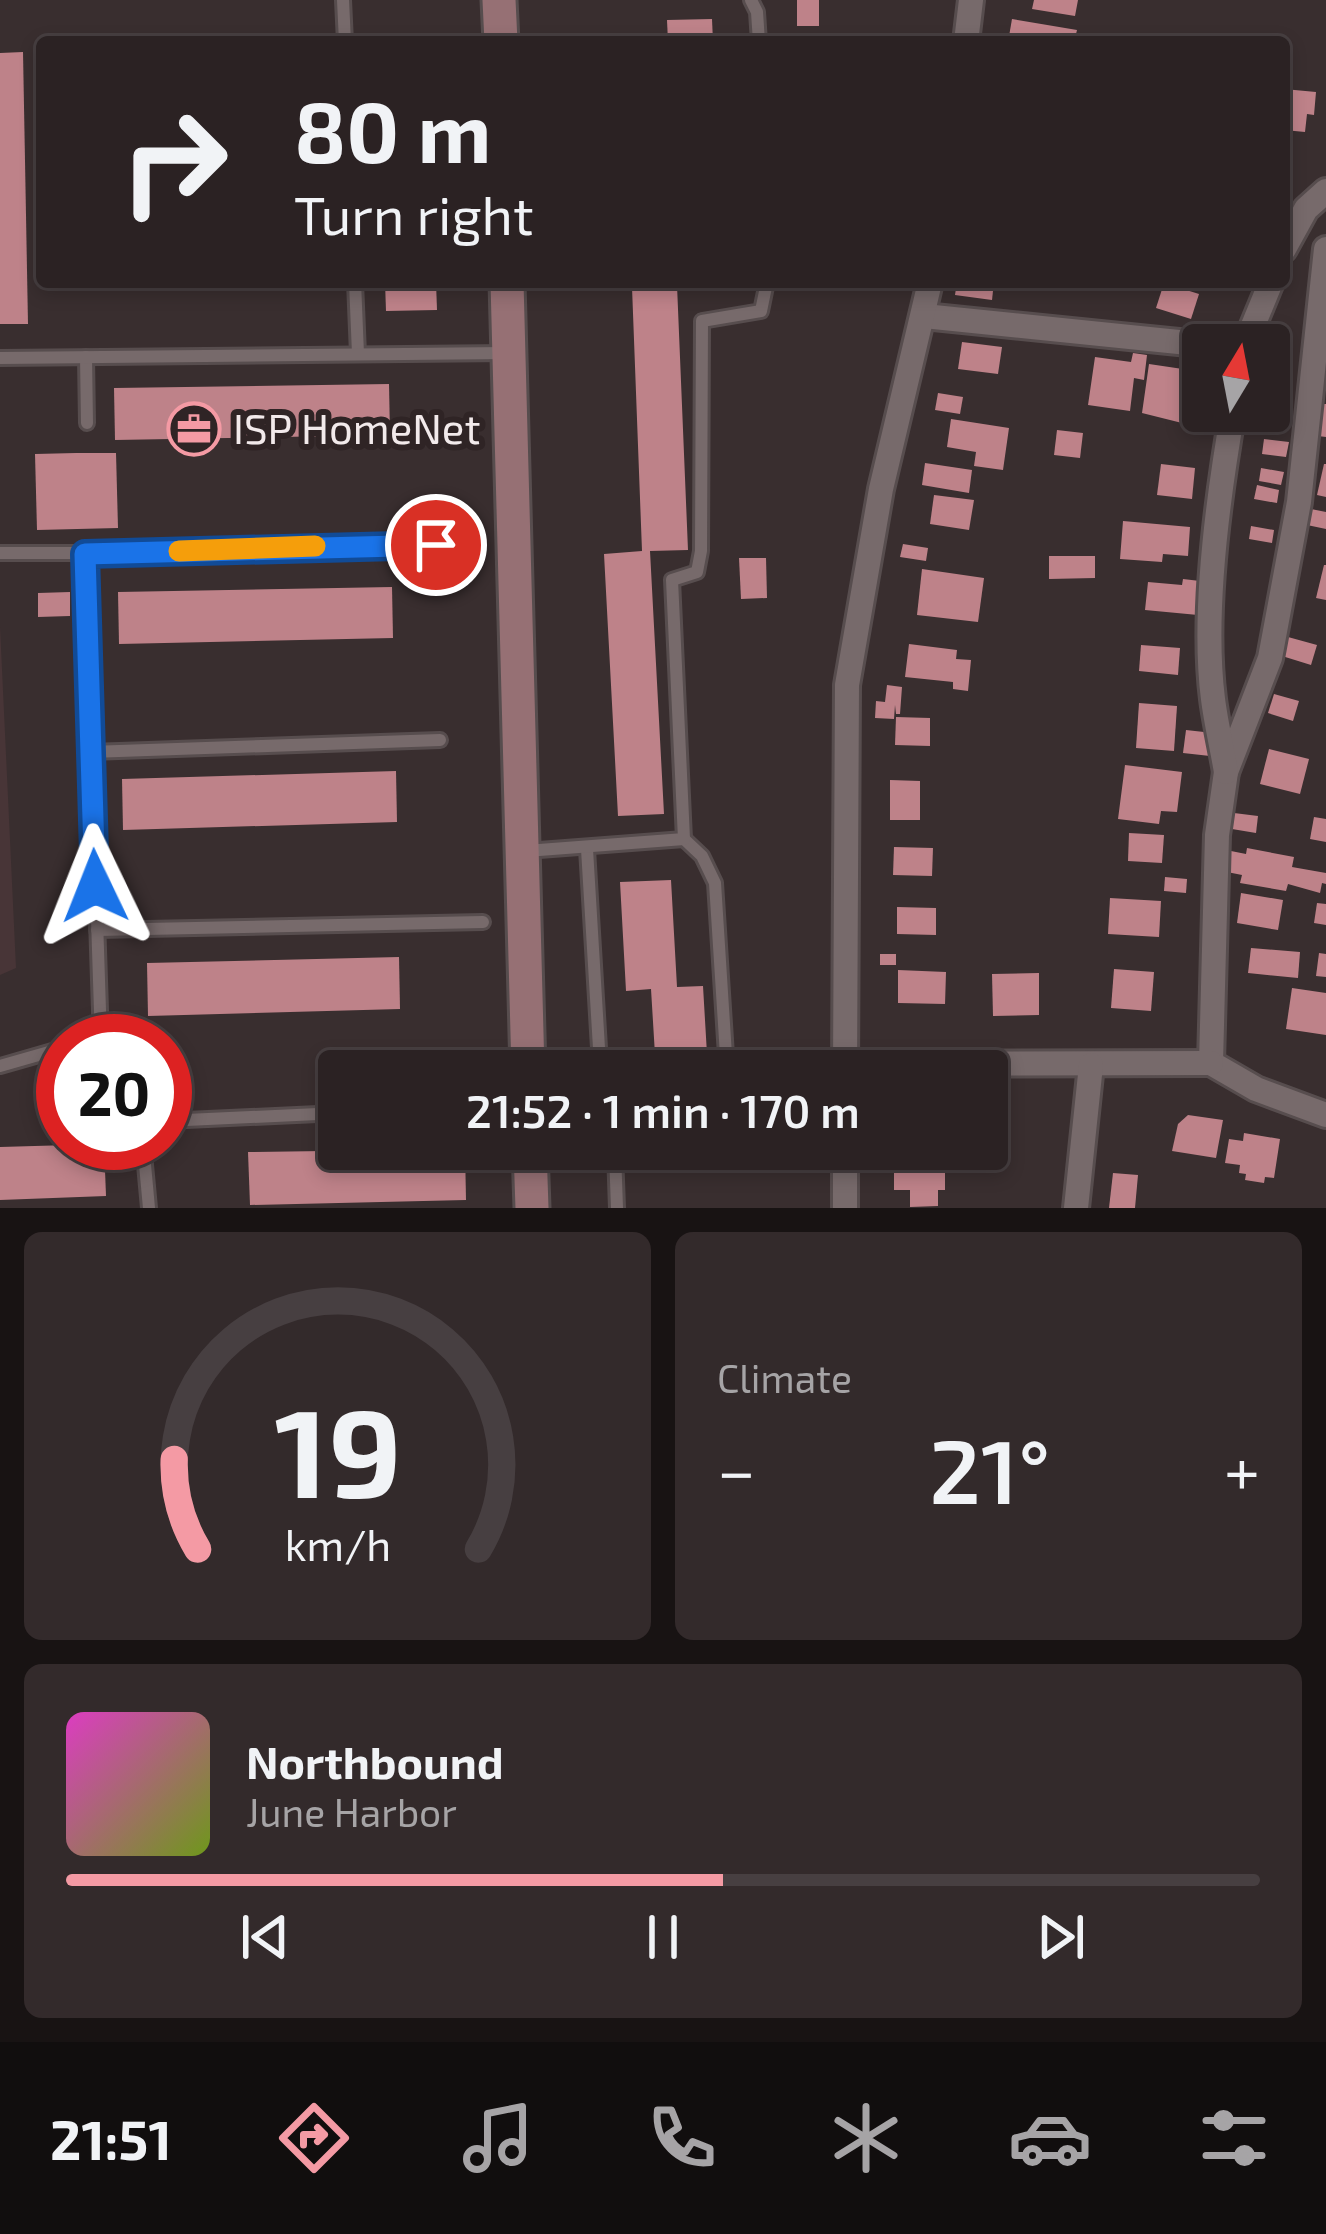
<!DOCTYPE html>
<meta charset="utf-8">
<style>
:root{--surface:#2b2223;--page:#332a2b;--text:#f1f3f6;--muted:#a6a4a6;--line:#473f41;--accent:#f49aa4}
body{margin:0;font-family:"Exo 2",sans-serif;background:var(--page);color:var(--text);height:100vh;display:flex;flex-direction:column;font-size:45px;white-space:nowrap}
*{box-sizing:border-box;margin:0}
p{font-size:39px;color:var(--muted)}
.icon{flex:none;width:66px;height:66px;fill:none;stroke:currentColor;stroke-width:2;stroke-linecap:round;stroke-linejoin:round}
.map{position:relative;height:1208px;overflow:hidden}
.details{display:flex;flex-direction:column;gap:24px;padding:24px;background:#181313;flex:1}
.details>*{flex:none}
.guide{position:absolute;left:36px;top:36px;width:1254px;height:252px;border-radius:12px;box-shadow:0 6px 18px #0003,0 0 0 3px var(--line);background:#2b2223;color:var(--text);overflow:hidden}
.needle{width:78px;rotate:10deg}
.fabs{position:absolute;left:1182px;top:324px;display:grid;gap:24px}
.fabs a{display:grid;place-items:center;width:108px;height:108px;border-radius:12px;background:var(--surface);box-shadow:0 6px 18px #0003,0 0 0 3px var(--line);font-size:60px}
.speed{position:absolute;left:36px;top:1014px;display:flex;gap:24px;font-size:60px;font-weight:700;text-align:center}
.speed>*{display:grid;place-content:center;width:156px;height:156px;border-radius:50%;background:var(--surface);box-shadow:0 6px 18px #0003,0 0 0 3px var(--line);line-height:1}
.speed .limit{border:18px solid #d22;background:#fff;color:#111}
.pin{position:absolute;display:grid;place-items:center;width:102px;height:102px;color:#fff;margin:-51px;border:6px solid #fff;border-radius:50%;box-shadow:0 3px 12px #0007}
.me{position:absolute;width:132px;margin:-66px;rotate:358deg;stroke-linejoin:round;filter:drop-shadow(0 0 9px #0008)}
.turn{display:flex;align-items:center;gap:42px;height:252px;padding:0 60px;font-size:54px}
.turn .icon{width:156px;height:156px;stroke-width:2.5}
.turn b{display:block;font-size:84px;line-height:102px}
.big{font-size:90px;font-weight:600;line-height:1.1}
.details .widget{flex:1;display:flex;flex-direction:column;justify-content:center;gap:18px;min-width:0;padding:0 42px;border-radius:18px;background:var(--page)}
.details .dial{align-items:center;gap:0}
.dial svg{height:312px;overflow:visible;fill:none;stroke:var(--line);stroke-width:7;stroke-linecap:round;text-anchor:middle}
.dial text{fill:var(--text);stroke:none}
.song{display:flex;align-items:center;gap:36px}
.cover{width:144px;height:144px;border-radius:18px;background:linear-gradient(135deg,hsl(310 70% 55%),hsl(80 70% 35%))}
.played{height:12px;border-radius:6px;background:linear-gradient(90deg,var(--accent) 55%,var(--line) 55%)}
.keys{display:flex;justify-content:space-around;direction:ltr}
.heat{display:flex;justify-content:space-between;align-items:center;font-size:66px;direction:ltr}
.details .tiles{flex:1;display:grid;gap:24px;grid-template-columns:1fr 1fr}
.widget:last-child{grid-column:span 2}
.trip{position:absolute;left:318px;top:1050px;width:690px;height:120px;border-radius:12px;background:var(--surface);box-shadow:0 6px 18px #0003,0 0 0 3px var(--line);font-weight:600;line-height:120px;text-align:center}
.menu{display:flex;height:192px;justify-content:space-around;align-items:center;background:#110e0e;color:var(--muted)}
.menu .icon{width:84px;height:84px}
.menu .active{color:var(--accent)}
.menu b{font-size:54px;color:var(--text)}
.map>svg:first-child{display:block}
.built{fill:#483537}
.building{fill:#be8289}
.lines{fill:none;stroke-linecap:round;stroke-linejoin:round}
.lane-casing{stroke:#574d4e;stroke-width:18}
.street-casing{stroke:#574d4e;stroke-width:30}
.secondary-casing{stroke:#574d4e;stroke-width:39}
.lane{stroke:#776a6b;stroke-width:12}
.street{stroke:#776a6b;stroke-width:24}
.secondary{stroke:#967074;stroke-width:33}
.route-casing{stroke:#114b97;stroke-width:30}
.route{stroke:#1a73e8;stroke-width:21}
.slow{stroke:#f59e0b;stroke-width:21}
.labels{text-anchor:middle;stroke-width:12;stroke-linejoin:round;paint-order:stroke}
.poi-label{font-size:42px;fill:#f2eaeb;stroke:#2f2425;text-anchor:start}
</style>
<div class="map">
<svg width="1326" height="1208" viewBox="0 0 1326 1208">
<rect width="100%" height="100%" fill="#392e2f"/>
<!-- built -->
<path class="built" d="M0 627 16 968 0 975Z"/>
<!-- building -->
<g class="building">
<rect x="797" y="0" width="22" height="26"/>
<path d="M1034 0H1078L1075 16 1032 9Z"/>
<path d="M712 19 713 42H668L667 20Z"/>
<path d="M1012 19 1077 30 1074 42H1008Z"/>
<path d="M302 35V42H222V38Z"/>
<path d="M23 52 28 324H0V53Z"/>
<path d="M1284 89 1316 92 1314 115 1307 114 1305 132 1284 130Z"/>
<path d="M385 282H436L437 310 386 311Z"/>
<path d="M957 282H994L992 300 955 295Z"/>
<path d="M1164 283 1199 294 1191 319 1156 308Z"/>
<path d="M677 285 688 550 650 551 664 814 618 816 604 554 642 551 632 287Z"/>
<path d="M962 342 1002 347 998 374 958 369Z"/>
<path d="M1133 353 1147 355 1144 380 1134 378 1130 411 1088 405 1095 357 1131 362Z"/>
<path d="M1149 364 1203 372V406L1185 404 1182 423 1142 413Z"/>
<path d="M389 384 390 435 115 440 114 388Z"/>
<path d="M938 393 963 397 960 414 935 410Z"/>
<path d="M1324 404H1326V437L1318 436Z"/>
<path d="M951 419 1009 428 1003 470 974 466 976 452 947 447Z"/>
<path d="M1057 430 1083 433 1080 458 1054 455Z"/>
<path d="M1264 439 1289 442 1286 457 1262 454Z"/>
<path d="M76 453H116L118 528 37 530 35 454Z"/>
<path d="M925 463 972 470 969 493 922 485Z"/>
<path d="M1161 464 1195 468 1192 499 1157 495Z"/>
<path d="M1324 464H1326V497L1317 495Z"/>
<path d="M1261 468 1284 472 1281 485 1259 481Z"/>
<path d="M1257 485 1279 490 1277 503 1254 499Z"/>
<path d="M934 495 974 500 969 530 930 524Z"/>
<path d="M1311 509 1326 512V529L1307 525Z"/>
<path d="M1123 521 1190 527 1188 556 1163 554 1162 562 1120 559Z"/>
<path d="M1251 526 1274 530 1272 543 1249 539Z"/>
<path d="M903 544 928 548 926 561 900 557Z"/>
<path d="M1049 556H1095V578L1049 579Z"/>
<path d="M739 558H766L767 598 741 599Z"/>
<path d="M1324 565H1326V600L1316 598Z"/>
<path d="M922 569 984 578 978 622 917 615Z"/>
<path d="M1183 579 1200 581 1198 615 1145 610 1148 582 1182 585Z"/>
<path d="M392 587 393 638 119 644 118 592Z"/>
<path d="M70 592V616L38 617V593Z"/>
<path d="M1288 637 1317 645 1311 665 1282 656Z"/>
<path d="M909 644 957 650 956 659 971 660 968 691 953 689V682L905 677Z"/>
<path d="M1141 645 1180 648 1178 675 1139 671Z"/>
<path d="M887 685 902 687 900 714H896L895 705 894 719 875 718 876 701 885 702Z"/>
<path d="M1274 694 1299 701 1293 721 1268 713Z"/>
<path d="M1139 703 1177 706 1174 751 1136 748Z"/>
<path d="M896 717 930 718V746L895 745Z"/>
<path d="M1186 730 1213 733 1210 756 1183 753Z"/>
<path d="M1269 749 1309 759 1300 794 1260 784Z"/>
<path d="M1125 765 1182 772 1177 812 1161 811 1159 824 1118 819Z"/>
<path d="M396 771 397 822 123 830 122 779Z"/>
<path d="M890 780 920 781V820H890Z"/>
<path d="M1234 813 1258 816 1256 833 1232 829Z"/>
<path d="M1314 817 1326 819V842L1310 839Z"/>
<path d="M1129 833 1164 835 1162 863 1128 861Z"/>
<path d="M894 847 933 848 932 876 893 875Z"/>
<path d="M1247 848 1294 857 1292 867 1326 873V884L1322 883 1320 893 1288 884 1286 891 1240 883 1242 875 1227 872 1231 851 1246 854Z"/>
<path d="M1165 877 1187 879 1186 893 1164 891Z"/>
<path d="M671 880 677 987 703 986 708 1071H656L651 989 626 991 620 882Z"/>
<path d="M1241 893 1283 900 1278 930 1237 923Z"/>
<path d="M1110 898 1161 901 1159 937 1108 934Z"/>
<path d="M1317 903 1326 904V925L1314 923Z"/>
<path d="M897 907 936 908V935L897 934Z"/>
<path d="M1251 948 1300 952 1298 978 1248 973Z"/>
<path d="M1319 953 1326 954V977L1316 976Z"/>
<rect x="880" y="954" width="16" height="11"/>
<path d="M399 957 400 1009 148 1016 147 963Z"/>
<path d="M1114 969 1154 972 1151 1011 1111 1008Z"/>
<path d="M898 970 946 972 945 1004 898 1003Z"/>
<path d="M1039 973V1015L993 1016 992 974Z"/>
<path d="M1292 988 1326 993V1035L1286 1029Z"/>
<path d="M1188 1115 1223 1120 1216 1158 1172 1151 1178 1124Z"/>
<path d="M1244 1133 1280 1139 1274 1178 1265 1177 1264 1183 1245 1180 1246 1174 1239 1173 1240 1165 1225 1163 1229 1139 1243 1141Z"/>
<path d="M104 1144 106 1196 0 1200V1147Z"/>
<path d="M465 1149 466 1200 250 1205 248 1152Z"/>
<rect x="873" y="1149" width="27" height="8"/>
<path d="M945 1162V1190H938V1206L910 1207V1190H894V1163Z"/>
<path d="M1113 1173 1138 1175 1135 1208H1109Z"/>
</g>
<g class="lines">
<!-- lane casing -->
<g class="lane-casing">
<g id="lane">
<path d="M343 0 345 42"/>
<path d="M751 0 757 12 759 42"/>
<path d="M355 282 358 354"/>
<path d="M86 357 87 423"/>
<path d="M0 358 507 353"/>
<path d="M0 553H85"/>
<path d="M90 752 440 740"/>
<path d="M684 839 702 856 715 883 727 1071"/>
<path d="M587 849 599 1048"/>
<path d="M526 851 684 839 672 580 697 572 701 551 702 321 761 311 767 282"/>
<path d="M97 930 483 922"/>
<path d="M101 1041 85 553 436 545"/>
<path d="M0 1066 63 1048"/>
<path d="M165 1121 339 1113"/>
<path d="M143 1143 149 1208"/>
<path d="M615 1152 617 1208"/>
<path d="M531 1156 642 1149"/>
</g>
</g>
<!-- street casing -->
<g class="street-casing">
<g id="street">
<path d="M966 42 971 0"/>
<path d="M1284 249 1306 209 1326 191"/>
<path d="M1326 249 1299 502 1270 658 1226 772 1217 835 1211 1063 1256 1089 1326 1115"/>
<path d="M924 316 1208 345"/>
<path d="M1245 345 1271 282"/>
<path d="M1226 772C1222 748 1216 723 1213 699 1202 613 1218 497 1233 411"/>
<path d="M845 1064 1211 1063"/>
<path d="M845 1071 847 685 881 489 930 282"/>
<path d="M845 1208V1149"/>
<path d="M1076 1208 1091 1065"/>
</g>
</g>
<!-- secondary casing -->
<g class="secondary-casing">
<g id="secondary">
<path d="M499 0 501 42"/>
<path d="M507 282 528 1071"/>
<path d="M530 1149 532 1208"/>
</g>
</g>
<!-- lane -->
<use href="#lane" class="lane"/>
<!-- street -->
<use href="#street" class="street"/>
<!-- secondary -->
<use href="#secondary" class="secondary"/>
</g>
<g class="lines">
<!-- route casing -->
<g class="route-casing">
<path id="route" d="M95 886 85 554 436 545"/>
</g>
<!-- route -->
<use href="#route" class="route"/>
<!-- slow -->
<path class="slow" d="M179 551 315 546"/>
</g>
<!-- icons -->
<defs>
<g id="office-ring" transform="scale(2.7)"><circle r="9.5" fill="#2f2425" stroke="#f49aa4" stroke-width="1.5"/><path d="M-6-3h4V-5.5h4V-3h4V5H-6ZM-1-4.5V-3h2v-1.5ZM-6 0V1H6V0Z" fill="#f49aa4"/></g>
</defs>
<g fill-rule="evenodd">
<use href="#office-ring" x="194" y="429"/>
</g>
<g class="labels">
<!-- poi labels -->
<g class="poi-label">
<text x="233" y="444">ISP HomeNet</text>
</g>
</g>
</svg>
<div class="fabs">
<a><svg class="needle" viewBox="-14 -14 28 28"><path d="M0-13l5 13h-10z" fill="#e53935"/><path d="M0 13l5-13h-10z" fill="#a6a4a6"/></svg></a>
</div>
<div class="speed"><div class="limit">20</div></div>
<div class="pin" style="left:436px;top:545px;background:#d93025"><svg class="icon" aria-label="arrive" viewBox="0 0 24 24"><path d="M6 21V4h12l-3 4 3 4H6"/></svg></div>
<svg class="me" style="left:95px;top:886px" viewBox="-20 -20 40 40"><path d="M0-17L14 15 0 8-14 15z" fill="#1a73e8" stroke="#fff" stroke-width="4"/></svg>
<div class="trip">21:52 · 1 min · 170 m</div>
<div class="guide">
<div class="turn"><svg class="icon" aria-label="right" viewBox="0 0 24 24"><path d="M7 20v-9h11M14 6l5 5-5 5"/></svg><div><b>80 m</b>Turn right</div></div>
</div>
</div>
<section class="details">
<div class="tiles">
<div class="widget dial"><svg viewBox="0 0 100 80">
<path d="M14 69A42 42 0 1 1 86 69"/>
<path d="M14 69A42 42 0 0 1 8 46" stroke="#f49aa4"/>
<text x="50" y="56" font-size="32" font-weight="700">19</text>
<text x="50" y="72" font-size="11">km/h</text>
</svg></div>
<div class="widget"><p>Climate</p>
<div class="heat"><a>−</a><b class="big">21°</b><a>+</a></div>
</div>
<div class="widget">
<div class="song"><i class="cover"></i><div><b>Northbound</b><p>June Harbor</p></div></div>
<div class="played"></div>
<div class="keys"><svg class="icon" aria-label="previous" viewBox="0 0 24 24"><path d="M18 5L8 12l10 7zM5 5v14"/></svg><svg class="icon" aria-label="pause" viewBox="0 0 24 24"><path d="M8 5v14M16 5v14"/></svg><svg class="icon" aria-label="next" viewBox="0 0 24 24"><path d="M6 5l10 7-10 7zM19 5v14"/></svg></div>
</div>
</div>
</section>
<nav class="menu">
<b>21:51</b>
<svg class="icon active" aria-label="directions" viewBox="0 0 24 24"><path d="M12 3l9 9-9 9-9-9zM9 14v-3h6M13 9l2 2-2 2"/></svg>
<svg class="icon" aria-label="music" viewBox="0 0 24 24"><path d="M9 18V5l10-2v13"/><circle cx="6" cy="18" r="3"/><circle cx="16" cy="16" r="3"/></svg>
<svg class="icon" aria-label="phone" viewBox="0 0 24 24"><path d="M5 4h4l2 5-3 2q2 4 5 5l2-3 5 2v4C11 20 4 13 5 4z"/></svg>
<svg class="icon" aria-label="climate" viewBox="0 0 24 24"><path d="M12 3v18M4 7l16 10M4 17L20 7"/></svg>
<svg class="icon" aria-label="car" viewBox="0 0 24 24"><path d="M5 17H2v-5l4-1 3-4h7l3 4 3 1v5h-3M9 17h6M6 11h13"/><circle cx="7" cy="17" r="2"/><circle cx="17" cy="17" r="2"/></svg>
<svg class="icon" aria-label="filters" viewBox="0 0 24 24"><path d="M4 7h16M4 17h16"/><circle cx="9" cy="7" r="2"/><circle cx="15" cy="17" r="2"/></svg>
</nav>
